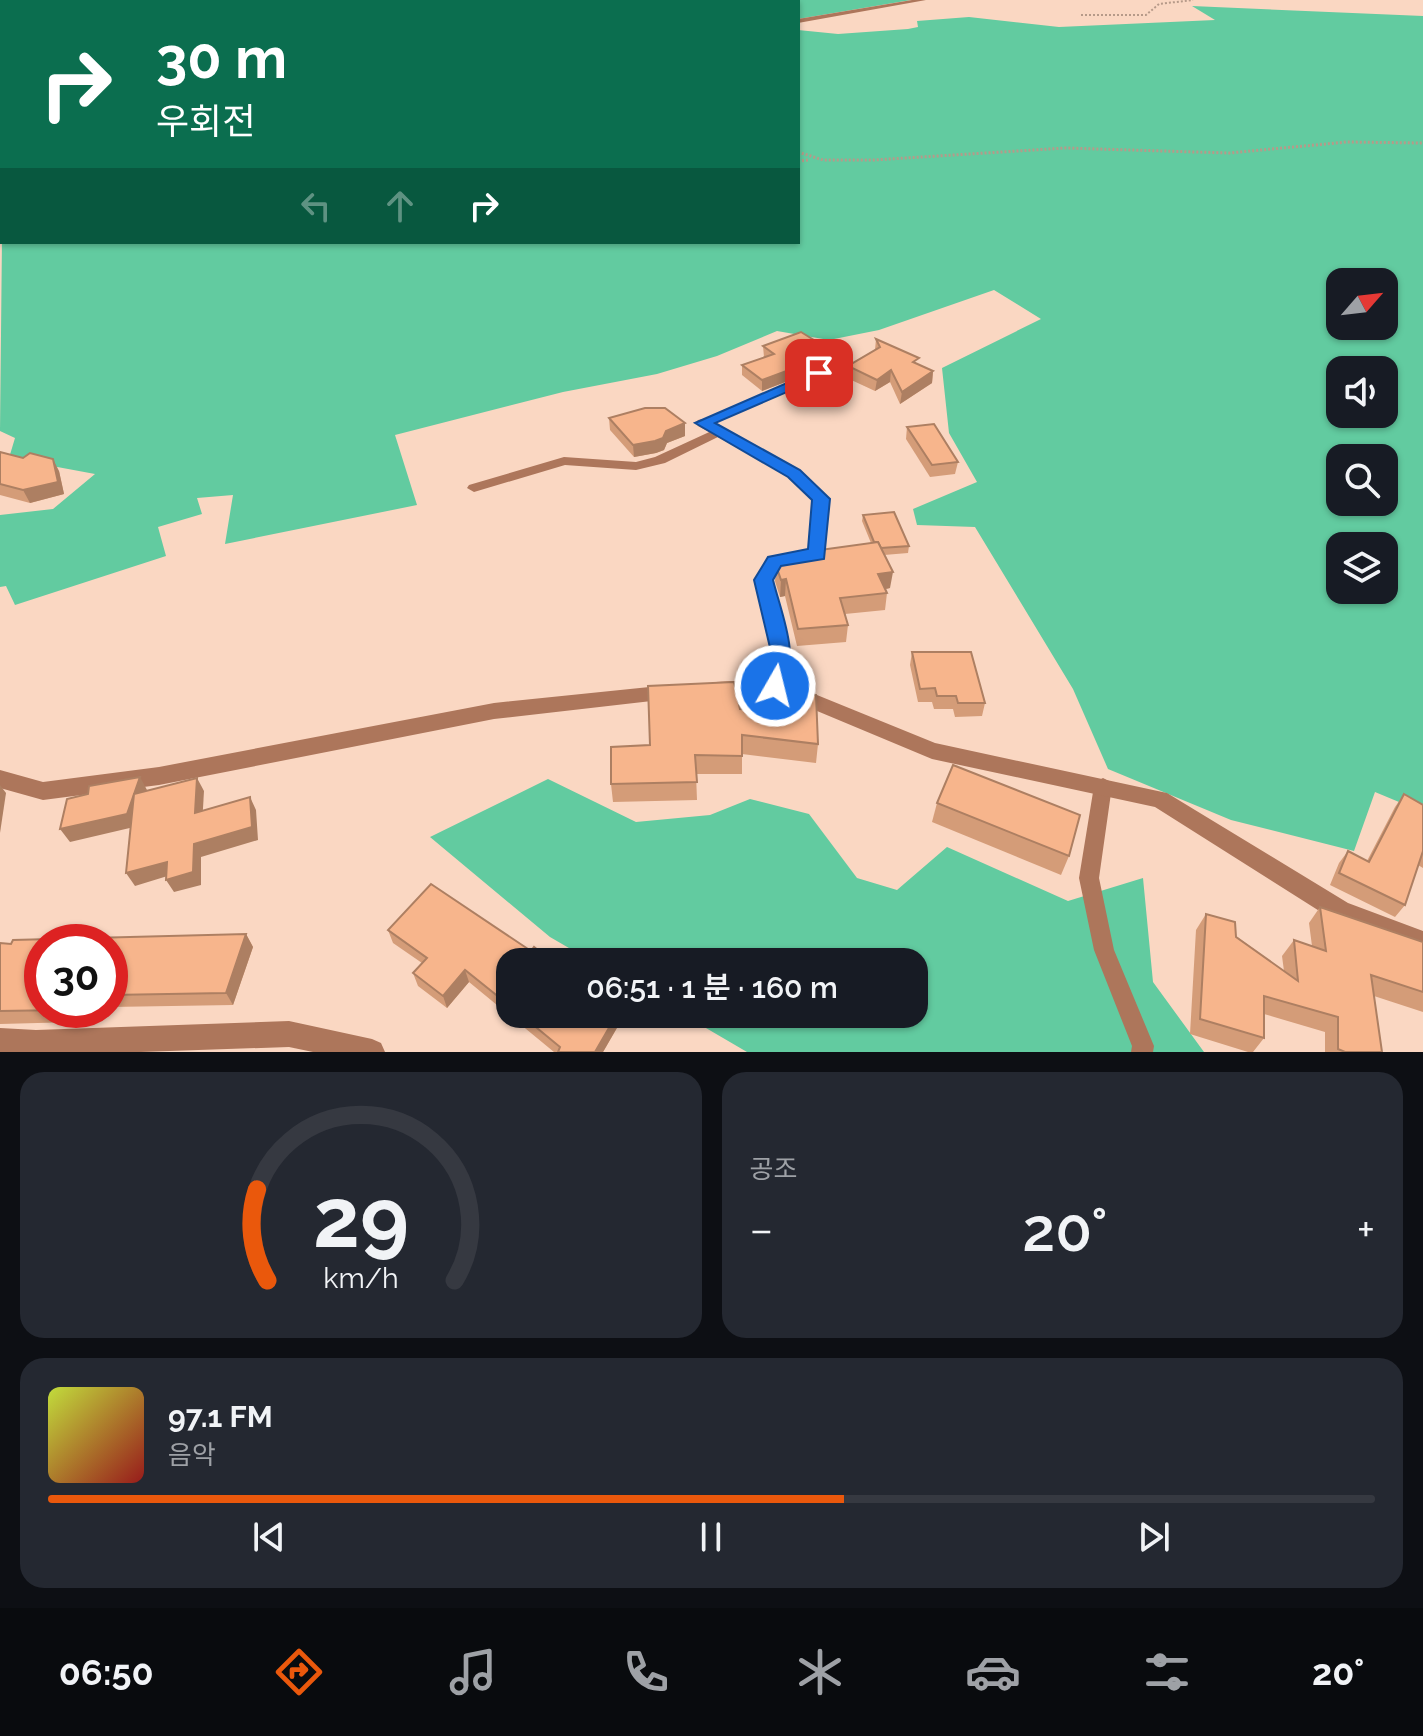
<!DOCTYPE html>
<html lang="ko">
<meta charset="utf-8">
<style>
:root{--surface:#171b24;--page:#242831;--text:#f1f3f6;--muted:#9ea1a6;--line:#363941;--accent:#ea580c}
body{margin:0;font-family:Raleway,"Noto Sans KR",sans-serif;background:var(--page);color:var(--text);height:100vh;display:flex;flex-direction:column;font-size:30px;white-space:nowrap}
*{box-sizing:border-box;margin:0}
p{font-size:26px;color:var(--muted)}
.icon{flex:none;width:44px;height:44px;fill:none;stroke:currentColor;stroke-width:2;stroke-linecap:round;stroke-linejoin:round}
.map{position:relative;height:1052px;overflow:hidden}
.panel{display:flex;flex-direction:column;gap:20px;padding:20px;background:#0d0f14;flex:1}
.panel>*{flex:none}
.hud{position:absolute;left:0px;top:0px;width:800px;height:244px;box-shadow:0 2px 6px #0004;background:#0b6e4f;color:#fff;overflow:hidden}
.needle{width:52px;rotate:62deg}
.fabs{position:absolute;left:1326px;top:268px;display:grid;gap:16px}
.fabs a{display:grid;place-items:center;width:72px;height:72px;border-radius:16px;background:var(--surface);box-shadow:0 2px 6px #0004;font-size:40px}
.speed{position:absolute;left:24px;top:924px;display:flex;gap:16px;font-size:40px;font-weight:700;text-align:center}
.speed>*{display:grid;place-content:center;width:104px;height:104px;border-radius:50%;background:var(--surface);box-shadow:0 2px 6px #0004;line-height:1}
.speed .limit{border:12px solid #d22;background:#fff;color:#111}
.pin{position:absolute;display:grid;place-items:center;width:68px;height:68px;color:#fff;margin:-34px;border-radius:16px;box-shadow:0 4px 12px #0006}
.me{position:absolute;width:88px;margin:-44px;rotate:8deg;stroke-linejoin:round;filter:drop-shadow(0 0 6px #0008)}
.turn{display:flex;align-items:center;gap:28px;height:168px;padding:0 24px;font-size:36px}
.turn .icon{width:104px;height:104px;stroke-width:2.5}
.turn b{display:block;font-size:56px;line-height:68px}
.lanes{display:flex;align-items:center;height:76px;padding:0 24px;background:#0003;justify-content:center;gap:40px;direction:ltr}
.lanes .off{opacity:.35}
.big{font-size:60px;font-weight:600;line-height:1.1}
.panel .card{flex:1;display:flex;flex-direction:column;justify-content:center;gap:12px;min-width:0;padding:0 28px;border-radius:24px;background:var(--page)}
.panel .dial{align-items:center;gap:0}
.dial svg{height:208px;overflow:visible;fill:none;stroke:var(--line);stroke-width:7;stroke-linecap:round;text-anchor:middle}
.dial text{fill:var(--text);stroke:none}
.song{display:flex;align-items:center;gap:24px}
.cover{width:96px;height:96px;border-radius:12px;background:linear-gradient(135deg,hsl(70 70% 55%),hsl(0 70% 35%))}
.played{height:8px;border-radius:4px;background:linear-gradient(90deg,var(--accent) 60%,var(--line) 60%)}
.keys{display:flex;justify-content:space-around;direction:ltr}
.heat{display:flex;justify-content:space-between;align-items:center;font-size:44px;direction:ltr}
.panel .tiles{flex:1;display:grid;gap:20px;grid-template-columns:1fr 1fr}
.card:last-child{grid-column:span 2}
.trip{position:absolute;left:496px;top:948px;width:432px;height:80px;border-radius:24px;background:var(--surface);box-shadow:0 2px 6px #0004;font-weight:600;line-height:80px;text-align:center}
.tabs{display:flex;height:128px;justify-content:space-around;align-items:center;background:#090b0e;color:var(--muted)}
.tabs .icon{width:56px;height:56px}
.tabs .active{color:var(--accent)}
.tabs b{font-size:36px;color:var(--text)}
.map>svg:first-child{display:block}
.green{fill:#62cba0;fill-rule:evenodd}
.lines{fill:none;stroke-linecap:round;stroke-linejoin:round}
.path-far1{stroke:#b69a89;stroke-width:2;stroke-dasharray:2 2;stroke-linecap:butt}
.path{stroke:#b69a89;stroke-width:3;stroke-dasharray:2 2;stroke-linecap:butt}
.service{fill:#ad765b;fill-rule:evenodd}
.minor{fill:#ad765b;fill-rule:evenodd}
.wall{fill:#d49c78}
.shaded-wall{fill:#ad7f62}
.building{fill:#f7b58c;stroke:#ad7f62;stroke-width:2}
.route{fill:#1a73e8;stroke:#114b97;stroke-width:2}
</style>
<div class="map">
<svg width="1423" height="1052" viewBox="0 0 1423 1052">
<rect width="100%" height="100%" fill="#fad7c2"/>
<!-- green -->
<g class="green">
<path d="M661 0H911L798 19V2H660Z"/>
<path d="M1192 6 1423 16V812L1375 792 1354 851 1231 820 1108 769 1073 689 975 527 917 525 913 509 977 482 949 433 942 368 1041 319 994 290 879 330 829 340 777 331 717 356 657 374 563 392 395 435 417 505 225 544 233 495 197 498 202 514 158 527 166 556 15 605 6 586 0 587V515L53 509 95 474 9 458 15 438 0 431 2 238V242H798V30L838 34 908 29 918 27 917 21 969 17 1059 27 1215 20ZM1340 282H1384V326H1340ZM1340 370H1384V414H1340ZM1340 458H1384V502H1340ZM1340 546H1384V590H1340Z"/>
<path d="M548 779 636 822 710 815 750 799 809 814 857 878 897 890 947 847 1068 901 1143 878 1153 982 1204 1052H747L682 1014H914V962H593L550 937 430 837Z"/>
</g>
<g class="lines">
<!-- path-far1 -->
<path class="path-far1" d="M1081 15H1146L1159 4 1193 0"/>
<!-- path -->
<g class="path">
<path d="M798 152 823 160H873L1065 148 1229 153 1347 142 1423 143"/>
<path d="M798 161 809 160"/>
</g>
<!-- service -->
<g class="service">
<path d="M829 366 833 367V371L707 426 703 427 697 423Z"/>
<path d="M718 428 722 429 724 432 722 435 665 463 636 470 565 465 474 492 467 488 469 485 564 457 636 462 655 457Z"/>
<path d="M1103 778 1109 781 1112 786 1099 878 1114 950 1154 1046 1153 1052H1131L1132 1046 1094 950 1079 878 1094 786 1097 781Z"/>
</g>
<!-- minor -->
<g class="minor">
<path d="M327 0H334L336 2H329Z"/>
<path d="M484 0H490L491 2H485Z"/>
<path d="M912 0H926L798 23V19Z"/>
<rect x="0" y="2" width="2" height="4"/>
<path d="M0 217H2L0 224Z"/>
<path d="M703 419 799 470 829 499 825 554 823 558 780 566 772 580 791 656 785 682 935 743 1167 793 1348 903 1423 931V953L1332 919 1155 807 932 759 774 693 716 696 709 694 706 689 709 684 716 682 767 679 773 656 756 580 768 557 809 550 813 500 789 476 698 426 696 423 698 420Z"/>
<path d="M669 685 676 687 679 692 676 697 669 699 494 719 159 785 43 800 0 788V770L43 782 159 767 494 703Z"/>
<path d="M289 1021 372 1039 381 1043 385 1052H313L289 1047 141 1052H0V1028L36 1030Z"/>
</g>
</g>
<!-- wall -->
<g class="wall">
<path d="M395 0H451L435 2 395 1Z"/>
<path d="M876 339 918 364 933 371 932 383 900 404 890 382 875 391 847 378 848 366 875 350Z"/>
<path d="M763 346 835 353 834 363 762 391 742 375V365L764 357Z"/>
<path d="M609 418 685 436 667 443 664 450 656 453 634 457 610 430Z"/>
<path d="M907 427 958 462 955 474 930 477 906 439Z"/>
<path d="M0 452 59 471 64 494 30 503 0 495Z"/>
<path d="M863 515 909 546 908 553 884 555 890 588 886 589 887 593 885 610 845 614 848 625 846 642 797 646 785 596 780 597 775 581 776 565 871 543 862 521Z"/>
<path d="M912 652 985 703 982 716 955 717 953 709H934L932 702H918L910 665Z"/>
<path d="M740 709 818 744 816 763 742 754V774H696L697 800 613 802 611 784 650 745Z"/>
<path d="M1404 794 1423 805V868L1418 865 1405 905 1395 917 1330 885 1339 863 1348 851 1367 861 1395 807Z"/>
<path d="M937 803 1069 856 1061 875 932 822Z"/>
<path d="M1320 907 1423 942V1012L1374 996 1382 1052H1325V1032L1264 1014V1038L1253 1052H1248L1190 1034 1196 930 1206 914 1284 971 1282 956 1294 940 1312 946 1309 923Z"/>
<path d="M388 930 531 951 553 962H510V1014H625L603 1052H554L469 982 447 1008 418 986 413 973 422 963 393 943Z"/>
<path d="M246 934 253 947 233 1005 110 1007V942L42 1010H81L76 1022 0 1024V943L11 944Z"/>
</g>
<!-- shaded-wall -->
<g class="shaded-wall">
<path d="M427 0H451L435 2H428Z"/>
<path d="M835 353 834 363 762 391V380Z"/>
<path d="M891 370 890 382 875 391 877 380Z"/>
<path d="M933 371 932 383 900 404 902 392Z"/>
<path d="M685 423V436L667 443 664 450 656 453 634 457 633 445Z"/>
<path d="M53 459 59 471 64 494 30 503 23 490Z"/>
<path d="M893 572 890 588 876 591 878 574Z"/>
<path d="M786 579 785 596 780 597 781 580Z"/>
<path d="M140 777 147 790 134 827 70 842 60 829Z"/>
<path d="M197 778 204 791 202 825 195 813Z"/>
<path d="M0 785 6 793 0 833Z"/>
<path d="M250 797 256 810 258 840 201 857V885L174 892 166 880 194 844Z"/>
<path d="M167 862 174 874 135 886 126 873Z"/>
<path d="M246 934 253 947 233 1005 226 993Z"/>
<path d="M465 970 469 982 447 1008 443 996Z"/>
<path d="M65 1010H81L76 1022Z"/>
<path d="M617 1014H625L603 1052H595Z"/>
</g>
<!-- building -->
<g class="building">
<path d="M801 332 835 353 762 380 742 365 774 354 763 346Z"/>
<path d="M876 339 919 358 913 362 933 371 902 392 891 370 877 380 848 366 880 347Z"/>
<path d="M645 408H665L685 423 666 431 663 438 655 441 633 445 609 418Z"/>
<path d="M934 424 958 462 932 465 907 427Z"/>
<path d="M0 452 23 458 30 453 53 459 58 482 23 490 0 484Z"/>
<path d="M894 512 909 546 881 548 878 542H874L863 515Z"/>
<path d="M878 542 893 572 878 574 887 593 840 598 848 625 798 629 786 579 781 580 776 565 784 555Z"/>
<path d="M912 652H971L985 703H958L956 696H937L935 688 920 689Z"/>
<path d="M734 682 740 709 779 712 782 689 816 695 818 744 742 735V756L695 755 697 782 611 784V747L650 745 648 686Z"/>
<path d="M953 765 1080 815 1069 856 937 803Z"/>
<path d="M140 777 127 814 60 829 67 799 88 794 89 786Z"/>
<path d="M197 778 195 813 250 797 252 827 194 844 193 872 166 880 167 862 126 873 134 794Z"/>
<path d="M1404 794 1423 805V851L1405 905 1339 873 1348 851 1369 862Z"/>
<path d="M431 884 531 951 534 947 553 962H510V1006L465 970 443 996 413 973 427 958 388 930Z"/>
<path d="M1320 907 1423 942V992L1371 975 1382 1052H1345L1338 1049V1017L1264 996V1038L1200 1019 1206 914 1235 922 1236 937 1298 981 1294 940 1326 951Z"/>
<path d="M246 934 226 993 110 995V942H42V1010H64L0 1011V943L11 944 13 940Z"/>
<path d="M520 1014H617L595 1052H558L560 1047Z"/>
</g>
<!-- route -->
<path class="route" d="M819 369 826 373 824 376 715 423 800 470 830 499 824 559 781 566 773 580C782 616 801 657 782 692L775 694 767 692 764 686 772 656 754 580 768 557 808 549 812 500 788 477 695 423Z"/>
</svg>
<div class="fabs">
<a><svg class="needle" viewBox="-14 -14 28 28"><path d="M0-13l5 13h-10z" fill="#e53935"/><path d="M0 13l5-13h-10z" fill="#9ea1a6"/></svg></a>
<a><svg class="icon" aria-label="sound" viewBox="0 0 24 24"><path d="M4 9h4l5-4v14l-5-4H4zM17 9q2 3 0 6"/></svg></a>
<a><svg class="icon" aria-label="search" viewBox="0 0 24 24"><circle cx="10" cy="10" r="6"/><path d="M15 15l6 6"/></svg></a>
<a><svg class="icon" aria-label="layers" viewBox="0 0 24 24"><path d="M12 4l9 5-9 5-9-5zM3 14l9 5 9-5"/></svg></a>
</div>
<div class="speed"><div class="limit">30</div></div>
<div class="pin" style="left:819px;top:373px;background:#d93025"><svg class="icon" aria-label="arrive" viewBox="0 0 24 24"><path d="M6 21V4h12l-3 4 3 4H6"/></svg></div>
<svg class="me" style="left:775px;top:686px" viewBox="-20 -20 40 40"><circle r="17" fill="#1a73e8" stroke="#fff" stroke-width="3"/><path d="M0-11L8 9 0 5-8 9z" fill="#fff"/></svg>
<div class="trip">06:51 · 1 분 · 160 m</div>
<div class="hud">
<div class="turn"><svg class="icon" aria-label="right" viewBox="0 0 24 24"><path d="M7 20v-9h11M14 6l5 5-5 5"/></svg><div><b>30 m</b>우회전</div></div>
<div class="lanes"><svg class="icon off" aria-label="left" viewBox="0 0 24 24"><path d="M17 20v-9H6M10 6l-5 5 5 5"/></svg><svg class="icon off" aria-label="ahead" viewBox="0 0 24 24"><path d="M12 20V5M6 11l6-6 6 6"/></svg><svg class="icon" aria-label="right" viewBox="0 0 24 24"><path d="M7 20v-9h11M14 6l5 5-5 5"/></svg></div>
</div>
</div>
<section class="panel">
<div class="tiles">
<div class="card dial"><svg viewBox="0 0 100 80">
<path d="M14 69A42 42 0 1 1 86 69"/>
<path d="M14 69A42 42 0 0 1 10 34" stroke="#ea580c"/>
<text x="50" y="56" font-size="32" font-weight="700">29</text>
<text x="50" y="72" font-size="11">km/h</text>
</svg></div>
<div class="card"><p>공조</p>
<div class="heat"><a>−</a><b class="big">20°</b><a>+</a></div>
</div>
<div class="card">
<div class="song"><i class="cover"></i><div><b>97.1 FM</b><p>음악</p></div></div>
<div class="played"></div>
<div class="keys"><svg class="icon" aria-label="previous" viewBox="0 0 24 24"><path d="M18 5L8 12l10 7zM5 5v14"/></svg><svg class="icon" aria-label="pause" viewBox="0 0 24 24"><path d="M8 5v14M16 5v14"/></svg><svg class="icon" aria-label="next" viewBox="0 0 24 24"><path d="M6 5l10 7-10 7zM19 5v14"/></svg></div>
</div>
</div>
</section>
<nav class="tabs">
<b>06:50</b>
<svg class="icon active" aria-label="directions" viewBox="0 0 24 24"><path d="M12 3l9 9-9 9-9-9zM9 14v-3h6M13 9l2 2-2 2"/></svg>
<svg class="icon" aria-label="music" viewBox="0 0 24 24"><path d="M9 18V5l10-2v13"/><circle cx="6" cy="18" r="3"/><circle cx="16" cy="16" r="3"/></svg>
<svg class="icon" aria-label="phone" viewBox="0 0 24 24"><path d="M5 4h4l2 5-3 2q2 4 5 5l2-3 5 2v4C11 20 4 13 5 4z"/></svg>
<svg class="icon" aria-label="climate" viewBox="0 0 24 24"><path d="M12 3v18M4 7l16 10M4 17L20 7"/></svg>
<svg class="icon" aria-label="car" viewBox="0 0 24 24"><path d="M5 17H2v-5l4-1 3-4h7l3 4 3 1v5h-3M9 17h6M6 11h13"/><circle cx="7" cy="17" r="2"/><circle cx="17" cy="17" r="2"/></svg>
<svg class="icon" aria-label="filters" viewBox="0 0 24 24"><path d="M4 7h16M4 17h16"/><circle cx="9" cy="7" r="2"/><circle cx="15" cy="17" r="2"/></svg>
<b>20°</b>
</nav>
